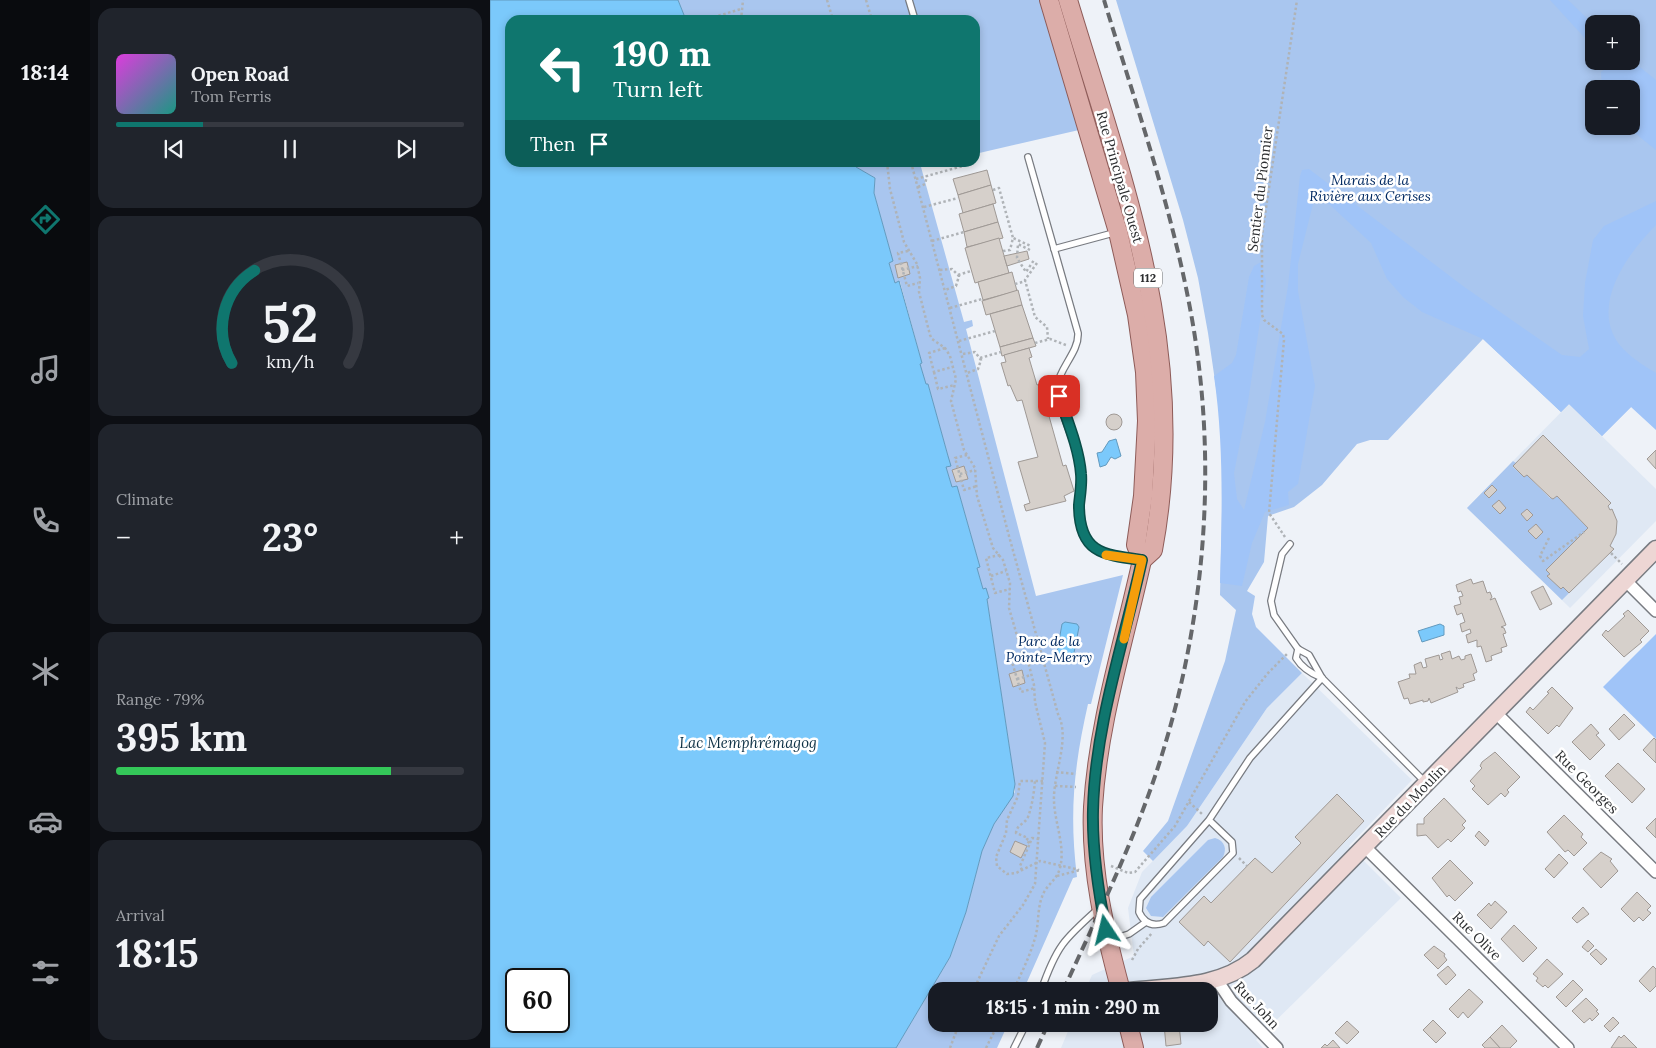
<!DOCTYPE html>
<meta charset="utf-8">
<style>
:root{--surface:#171b24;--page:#20242c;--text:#f1f3f6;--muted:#9ea1a6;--line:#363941;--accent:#0f766e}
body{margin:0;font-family:Lora,serif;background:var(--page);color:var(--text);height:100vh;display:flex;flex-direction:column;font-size:19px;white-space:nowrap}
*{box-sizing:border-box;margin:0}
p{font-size:16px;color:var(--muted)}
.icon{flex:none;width:28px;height:28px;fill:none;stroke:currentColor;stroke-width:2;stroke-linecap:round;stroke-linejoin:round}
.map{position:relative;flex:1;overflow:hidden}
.sheet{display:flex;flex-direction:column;gap:8px;padding:8px;background:#0d0f14;width:400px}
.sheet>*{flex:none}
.banner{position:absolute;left:15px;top:15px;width:475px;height:152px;border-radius:15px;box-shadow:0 2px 8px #0003;background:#0f766e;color:#fff;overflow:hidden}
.buttons{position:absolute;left:1095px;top:15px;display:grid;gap:10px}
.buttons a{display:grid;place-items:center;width:55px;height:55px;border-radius:10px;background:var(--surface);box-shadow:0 2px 8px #0003;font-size:25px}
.speed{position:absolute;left:15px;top:968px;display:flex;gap:10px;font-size:25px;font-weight:700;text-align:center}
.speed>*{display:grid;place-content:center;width:65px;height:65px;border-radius:50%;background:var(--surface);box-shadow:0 2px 8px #0003;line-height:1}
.speed .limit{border:2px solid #111;border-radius:8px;background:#fff;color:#111}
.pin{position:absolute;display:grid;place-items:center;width:42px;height:42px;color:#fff;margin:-21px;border-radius:10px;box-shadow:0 2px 8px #0006}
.me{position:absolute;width:55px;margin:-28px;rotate:350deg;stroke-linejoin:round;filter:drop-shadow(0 0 4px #0008)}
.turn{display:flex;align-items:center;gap:18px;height:105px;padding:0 25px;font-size:22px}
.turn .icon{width:65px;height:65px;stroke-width:2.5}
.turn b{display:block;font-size:35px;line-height:42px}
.then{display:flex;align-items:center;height:48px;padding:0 25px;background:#0003;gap:10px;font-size:19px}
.big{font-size:38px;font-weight:700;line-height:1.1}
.sheet .tile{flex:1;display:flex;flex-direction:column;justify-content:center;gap:8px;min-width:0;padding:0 18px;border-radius:15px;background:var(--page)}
.sheet .dial{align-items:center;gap:0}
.dial svg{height:130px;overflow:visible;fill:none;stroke:var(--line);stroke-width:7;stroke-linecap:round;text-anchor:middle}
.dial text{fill:var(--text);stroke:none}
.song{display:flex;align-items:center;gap:15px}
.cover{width:60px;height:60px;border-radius:8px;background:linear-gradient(135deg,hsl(300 70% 55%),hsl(170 70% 35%))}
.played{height:5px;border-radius:2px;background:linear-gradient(90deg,var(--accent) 25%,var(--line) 25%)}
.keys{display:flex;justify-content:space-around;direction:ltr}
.heat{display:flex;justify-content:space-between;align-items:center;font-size:28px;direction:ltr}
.charge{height:8px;border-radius:4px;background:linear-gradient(90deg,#34c759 79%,var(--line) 0)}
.trip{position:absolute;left:438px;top:982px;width:290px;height:50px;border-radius:15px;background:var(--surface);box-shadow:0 2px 8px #0003;font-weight:700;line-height:50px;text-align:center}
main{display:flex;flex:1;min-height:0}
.dock{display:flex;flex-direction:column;width:90px;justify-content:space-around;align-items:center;background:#090b0e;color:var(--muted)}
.dock .icon{width:35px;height:35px}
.dock .on{color:var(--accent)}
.dock b{font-size:22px;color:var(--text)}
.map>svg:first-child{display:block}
.built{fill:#dfe8f4}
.green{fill:#a9c6ef;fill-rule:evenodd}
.forest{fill:#a0c4f8}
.water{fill:#7bc9fb;stroke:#639abe;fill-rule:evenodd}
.building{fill:#d6d0cb;stroke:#9f9995}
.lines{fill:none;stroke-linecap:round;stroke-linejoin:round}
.lane-casing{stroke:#787b81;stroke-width:8}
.street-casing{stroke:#787b81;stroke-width:14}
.secondary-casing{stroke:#787b81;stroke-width:19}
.primary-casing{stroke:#8e5c59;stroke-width:20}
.path{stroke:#afb3b7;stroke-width:2.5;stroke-dasharray:2.5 2.5;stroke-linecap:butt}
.lane{stroke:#fff;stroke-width:5.5}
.street{stroke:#fff;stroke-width:11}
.secondary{stroke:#edd6d4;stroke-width:16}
.primary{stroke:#dcada9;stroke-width:18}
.rail{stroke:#65676a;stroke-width:4;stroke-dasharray:10 5;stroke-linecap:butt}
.route-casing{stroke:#0a4d48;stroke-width:12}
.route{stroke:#0f766e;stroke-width:9}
.slow{stroke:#f59e0b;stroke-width:9}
.labels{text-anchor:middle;stroke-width:5;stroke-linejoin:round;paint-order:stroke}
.shield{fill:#fff;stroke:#6b6c6d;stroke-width:1}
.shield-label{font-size:12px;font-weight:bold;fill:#2b2d2f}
.street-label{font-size:14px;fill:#2b2d2f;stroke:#fff}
.park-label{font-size:14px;font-style:italic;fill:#002961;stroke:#fff}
.water-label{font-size:15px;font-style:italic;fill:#0d3044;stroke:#fff}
</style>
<main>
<nav class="dock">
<b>18:14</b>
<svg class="icon on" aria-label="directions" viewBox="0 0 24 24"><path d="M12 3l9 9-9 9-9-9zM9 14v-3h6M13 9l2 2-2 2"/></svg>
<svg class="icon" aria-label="music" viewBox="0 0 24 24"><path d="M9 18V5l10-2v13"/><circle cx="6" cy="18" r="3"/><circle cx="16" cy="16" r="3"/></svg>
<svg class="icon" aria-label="phone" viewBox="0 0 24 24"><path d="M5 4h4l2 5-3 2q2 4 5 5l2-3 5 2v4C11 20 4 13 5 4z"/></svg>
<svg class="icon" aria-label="climate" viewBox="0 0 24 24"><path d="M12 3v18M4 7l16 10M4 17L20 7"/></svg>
<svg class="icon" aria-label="car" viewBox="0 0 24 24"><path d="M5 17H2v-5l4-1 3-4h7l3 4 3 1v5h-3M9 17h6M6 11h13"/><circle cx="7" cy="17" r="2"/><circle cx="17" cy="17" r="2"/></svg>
<svg class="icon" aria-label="filters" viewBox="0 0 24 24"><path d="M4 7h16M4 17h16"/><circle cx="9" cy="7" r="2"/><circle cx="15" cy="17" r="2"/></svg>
</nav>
<section class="sheet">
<div class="tile">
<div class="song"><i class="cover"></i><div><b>Open Road</b><p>Tom Ferris</p></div></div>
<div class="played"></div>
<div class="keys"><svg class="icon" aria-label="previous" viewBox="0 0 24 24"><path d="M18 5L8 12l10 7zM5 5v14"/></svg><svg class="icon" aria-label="pause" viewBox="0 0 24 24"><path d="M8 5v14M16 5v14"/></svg><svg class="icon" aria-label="next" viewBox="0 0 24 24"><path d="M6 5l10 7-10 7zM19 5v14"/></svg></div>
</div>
<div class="tile dial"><svg viewBox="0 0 100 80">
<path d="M14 69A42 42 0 1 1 86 69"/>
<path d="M14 69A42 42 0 0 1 28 12" stroke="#0f766e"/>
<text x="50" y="56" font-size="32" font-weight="700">52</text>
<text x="50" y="72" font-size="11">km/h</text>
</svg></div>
<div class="tile"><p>Climate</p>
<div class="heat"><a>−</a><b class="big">23°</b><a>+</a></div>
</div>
<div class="tile"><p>Range · 79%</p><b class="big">395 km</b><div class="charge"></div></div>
<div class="tile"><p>Arrival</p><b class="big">18:15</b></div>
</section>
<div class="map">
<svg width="1166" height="1048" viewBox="0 0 1166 1048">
<rect width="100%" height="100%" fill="#eef2f8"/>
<!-- built -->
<g class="built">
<path d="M1079 404 1166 489V521L1080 608 977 508Z"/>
<path d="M812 673 922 780 859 846 911 898 766 1040 773 1048H571L581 1024H719V991H595L602 975 644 956 638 908 652 872 697 826 777 708Z"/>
</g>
<!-- green -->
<g class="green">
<path d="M188 0H550L589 130 485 154V20H196Z"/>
<path d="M626 0H1166V382L1112 436 1079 404 1071 412 993 339 898 440H880L867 444 832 485 804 507 778 516 774 562 757 591 765 596 762 614 766 627 812 673 777 708 697 826 663 861 653 851 678 821 735 661 746 610 730 595 733 470 730 415 718 333 708 278 693 220ZM1104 24H1141V61H1104ZM1104 89H1141V126H1104Z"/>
<path d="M363 163H449L431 167 474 322 482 320 483 326 476 329 546 596 633 575 601 704H598C584 766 579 813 587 877L583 878 533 991H446V1024H518L507 1048H406L460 957 476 912 492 851 504 824 525 792V784L497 599 499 598 496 589H493L487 568 490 567 467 486 462 487 456 467 458 456 438 384 436 385 430 364 432 363 410 282 405 283 399 262 403 261 384 193 385 178 366 167Z"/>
<path d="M1023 461 1026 463 1023 467 1034 477 1037 475 1060 498 1063 499 1067 496 1098 528 1058 576 1071 589 1073 587 1079 593 1072 600 977 508Z"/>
<path d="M725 838C735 841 737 849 733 857L673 917 661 916 656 908 661 897 718 840Z"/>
</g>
<!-- forest -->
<g class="forest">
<path d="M1060 0H1078L1104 25V48Z"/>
<path d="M1141 60 1166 80V150L1136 126H1141V89H1112L1111 72 1119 66 1115 61Z"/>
<path d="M819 169 973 286 1072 355 1090 357 1099 349 1093 316 1095 283 1103 240 1114 226 1166 201V225C1141 250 1106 296 1123 334 1131 352 1150 363 1166 373V430L1141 407 1112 436 1079 404 1071 412 993 339 932 312 913 297 897 279 881 243 826 192 808 264V291L825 386 808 484 798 492 799 505 775 512 762 543 752 586 730 583C732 513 734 445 724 376L742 363 746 355 759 277 764 266 771 262 776 281 758 402 744 473 747 499 754 510 775 422 798 286 810 176 812 170Z"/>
<path d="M1166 634V739L1113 687Z"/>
</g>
<!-- water -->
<g class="water">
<path d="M0 0H188L196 20H20V162H363L366 167 385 178 384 193 403 261 399 263 405 283 409 281 432 363 430 364 436 384H438L458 456 461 466 456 467 462 487 467 486 490 567 487 568 493 589 496 588 499 598 497 599 525 784 523 796 504 824 492 851 476 912 460 957 406 1048H0ZM26 979H69V1021H26Z"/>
<path d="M626 439 631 456 625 459 621 457 616 465 610 467 607 453 612 452 619 441Z"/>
<path d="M575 622 587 624 589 627 582 663 568 660 566 658 572 624Z"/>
<path d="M950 624 954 626V635L932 642 928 631Z"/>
</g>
<!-- building -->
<g class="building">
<path d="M497 170 501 185 468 195 463 179Z"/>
<path d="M501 185 506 203 473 213 468 195Z"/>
<path d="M503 204 508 222 474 232 469 214Z"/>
<path d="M508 222 513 238 477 247 474 232Z"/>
<path d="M509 238 519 273 485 283 475 248Z"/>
<path d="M537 251 539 259 517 266 514 256Z"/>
<path d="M417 262 420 274 408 278 405 265Z"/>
<path d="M522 272 527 291 493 300 488 282Z"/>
<path d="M528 290 532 305 496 315 492 301Z"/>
<path d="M532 305 543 338 510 347 500 314Z"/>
<path d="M543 338 546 346 512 356 510 347Z"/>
<path d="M539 348 542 357 539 358 547 385 550 384 573 466 576 465 584 491 574 496 576 501 536 511 534 505 540 503 528 462 548 457 532 400 527 401 520 385 518 386 511 363 516 362 514 355Z"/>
<circle cx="624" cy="422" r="8"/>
<path d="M1053 435 1121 503 1118 506 1120 510 1122 509 1127 521 1126 534 1120 546 1124 549 1079 593 1073 587 1071 589 1057 576 1060 574 1056 570 1098 528 1067 496 1063 499 1061 498 1037 475 1034 477 1023 466Z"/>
<path d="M1166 450V469L1157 459Z"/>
<path d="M474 466 478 479 466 482 462 470Z"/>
<path d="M1002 485 1007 490 999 498 994 493Z"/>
<path d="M1009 500 1016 508 1010 514 1002 506Z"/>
<path d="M1037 509 1043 515 1037 521 1031 514Z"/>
<path d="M1046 524 1053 532 1046 539 1038 531Z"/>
<path d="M981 579 983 584 993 581 997 593 1000 592 1002 597 1000 600 1005 598 1016 625 1011 627 1014 628 1016 633 1013 634 1017 646 1011 648 1012 652 1001 656 1002 660 996 662 991 646 987 647V640L978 643 976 635 981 633 980 629 972 632 970 624 975 622 972 613 967 615 964 606 971 604 969 597 973 596 971 591 968 592 966 585Z"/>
<path d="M1053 586 1062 604 1050 610 1041 592Z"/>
<path d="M1138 610 1159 631 1150 640 1152 642 1134 657 1112 635 1116 630 1118 632 1135 616 1133 614Z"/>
<path d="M960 651 962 659 969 656 971 660 975 659V656L981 654 987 672 983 674 985 680 973 684 974 687 969 689 966 687 968 692 941 703 939 698 938 701 933 702V700L920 704 918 698 914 699 908 682 920 678 919 674H926L924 665 931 662 933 668 937 667 935 659 949 655 950 660 953 659 951 654Z"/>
<path d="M532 670 535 683 523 687 519 674Z"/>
<path d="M1062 687 1083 708 1069 727 1067 725 1058 734 1036 712 1040 707 1043 710 1059 693 1057 692Z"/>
<path d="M1134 714 1145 725 1129 740 1119 729Z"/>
<path d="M1101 724 1109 733 1106 735 1115 745 1100 760 1082 742Z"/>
<path d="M1164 738 1166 740V763L1153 750Z"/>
<path d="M1005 752 1030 777 1017 790 1019 792 1015 797 1011 793 998 805 982 789 985 786 980 781 992 768 990 766 992 762Z"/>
<path d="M1128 763 1155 789 1142 803 1115 776Z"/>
<path d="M847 794 874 821 740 962 718 941 714 946 689 922 714 896 721 903 765 858 782 873 811 843 805 837Z"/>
<path d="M954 798 976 821 972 825 975 828 961 842 958 839 948 848 936 835 927 836V824H934V818Z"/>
<path d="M1074 815 1093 834 1091 837 1097 843 1084 856 1078 850 1075 852 1057 832Z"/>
<path d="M1166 818V838L1156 828Z"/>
<path d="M989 831 999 841 995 846 985 836Z"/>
<path d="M525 841 537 846 531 858 520 852Z"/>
<path d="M1111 852 1122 859 1120 861 1128 871 1111 888 1093 869Z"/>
<path d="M1069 854 1078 863 1064 878 1055 869Z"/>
<path d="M960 860 983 883 965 901 959 895 957 897 942 878Z"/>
<path d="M1147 892 1161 906 1157 910 1161 913 1153 921 1149 917 1144 922 1131 909Z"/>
<path d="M1005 901 1017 912 1001 929 987 915 999 903 1001 906Z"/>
<path d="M1093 907 1099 914 1087 923 1082 918Z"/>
<path d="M1024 925 1047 948 1033 962 1011 939Z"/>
<path d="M1098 940 1104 946 1098 952 1092 947Z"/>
<path d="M944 946 955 954 954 956 957 960 948 969 934 955Z"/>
<path d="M1106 949 1117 959 1111 965 1100 954Z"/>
<path d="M1057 959 1073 974 1058 988 1055 985 1053 987 1046 981 1048 978 1043 974Z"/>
<path d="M958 966 966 975 956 985 947 975Z"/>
<path d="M1163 966 1166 969V986L1160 992 1149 981Z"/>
<path d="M1083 980 1093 990 1076 1007 1066 997Z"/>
<path d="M979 989 993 1002 978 1018 973 1012 968 1018 959 1009Z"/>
<path d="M1096 998 1108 1010 1106 1011 1109 1014 1102 1021 1100 1018 1094 1023 1082 1011Z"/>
<path d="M1123 1017 1129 1023 1120 1032 1114 1026Z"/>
<path d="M943 1020 956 1033 946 1043 933 1030Z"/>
<path d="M857 1021 869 1032 857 1044 845 1033Z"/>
<path d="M674 1024H689L691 1044 676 1046Z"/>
<path d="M1012 1025 1027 1041 1020 1048H1010L1000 1037Z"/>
<path d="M1134 1035 1147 1048H1121L1129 1036 1131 1038Z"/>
<path d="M1000 1037 1010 1048H995L992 1045Z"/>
<path d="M843 1040 850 1048H831L835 1044 837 1046Z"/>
</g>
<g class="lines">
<!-- lane casing -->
<g class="lane-casing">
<g id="lane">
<path d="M419 0 425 20"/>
<path d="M538 157 588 333C589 352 570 367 567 386 569 411 583 436 589 460 595 488 578 538 612 553 623 558 638 558 650 560"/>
<path d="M564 249 627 232"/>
<path d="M800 544 792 554 781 601 784 615 808 649 819 655 832 678 935 782"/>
<path d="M808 649 806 658C812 668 822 674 832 678"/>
<path d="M719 820 742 842 743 853 674 923C662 927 654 923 649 912L650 899 719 820 760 758 832 678"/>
<path d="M620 940 639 934 656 922"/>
<path d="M551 991C566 947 574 939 608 909"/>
<path d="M524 1048 536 1024"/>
</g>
</g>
<!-- street casing -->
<g class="street-casing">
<g id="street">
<path d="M1135 580 1166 611"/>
<path d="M1006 713 1166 872"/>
<path d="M875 847 1078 1048"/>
<path d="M727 980 741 1001 787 1048"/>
</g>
</g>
<!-- secondary casing -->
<g class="secondary-casing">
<path id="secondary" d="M640 991C683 986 729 988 763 960L1166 549"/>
</g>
<!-- primary casing -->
<g class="primary-casing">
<g id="primary">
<path d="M559 0 628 232 647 315 655 372 657 421 653 496 646 545 652 560C634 642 608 723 603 807 600 869 615 932 631 991"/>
<path d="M578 0C634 186 700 352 663 550L652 560"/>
<path d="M638 1024 644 1048"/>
</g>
</g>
<!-- path -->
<g class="path">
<path d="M337 0 343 20"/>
<path d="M376 0 382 20"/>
<path d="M222 20 221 18 251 9"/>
<path d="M251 20 253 0"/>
<path d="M397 162 400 189 414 242 427 264 430 278 429 292 440 335 442 339 455 348 460 356 466 379 461 401 474 450 485 468 487 496 503 548 513 560 520 583 519 608 532 653 539 665 544 685 545 702 555 743 545 884 533 905 509 936 483 991"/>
<path d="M421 162 519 536 568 714C580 737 565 770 564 796 563 820 576 844 570 868 567 880 555 886 552 897 547 910 549 925 545 938 540 956 531 974 523 991"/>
<path d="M426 179 473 166"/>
<path d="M428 187 435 184 437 176"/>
<path d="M503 190 509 188 523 238"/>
<path d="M434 207 468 198"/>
<path d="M442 241 474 232"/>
<path d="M540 250 528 244 527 258 536 272 544 260"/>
<path d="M418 251 408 253 417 286 428 283"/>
<path d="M513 251 520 250 523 238 541 246"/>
<path d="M547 263 535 280 545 317 557 327 558 339"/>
<path d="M412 270 428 266"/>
<path d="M450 270 462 269 469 276 466 286 455 290"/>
<path d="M468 275 481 271"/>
<path d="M525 284 536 281"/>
<path d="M460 308 492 299"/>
<path d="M469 341 505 331"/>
<path d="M545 343 560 339 576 345"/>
<path d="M455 348 439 353 444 372 462 367"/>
<path d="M473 354 485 352 491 360 488 369 477 373"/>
<path d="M490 358 511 352"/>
<path d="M444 372 448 389 465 385"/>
<path d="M477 455 465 458 474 490 487 486"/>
<path d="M470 474 485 470"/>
<path d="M795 537 779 513 794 340 793 334 774 320 772 315V235L807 0"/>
<path d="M1059 538 1050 556 1053 561 1094 532"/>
<path d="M1121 553 1132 564"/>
<path d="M510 555 496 558 505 593 520 589"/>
<path d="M501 576 516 571"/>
<path d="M535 659 522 662 531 692 545 688"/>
<path d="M527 679 541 675"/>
<path d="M566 772 586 774"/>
<path d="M553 781H530L528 796 517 820 516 833 506 857 507 866 517 874 526 873 550 861C554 862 587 869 589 870"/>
<path d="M565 786 586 787"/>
<path d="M699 802 712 814"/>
<path d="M540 843 542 838 549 839"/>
<path d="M749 858 757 866"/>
<path d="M621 866 638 873 645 872 685 826 755 702 778 673 798 653"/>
<path d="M532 870 530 866 540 843 536 841 538 838 526 833C527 824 535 824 538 817 542 806 544 793 545 781"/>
<path d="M567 876 590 870"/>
<path d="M642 960 648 949 662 933"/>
<path d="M460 1048 469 1024"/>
<path d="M496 1048 508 1024"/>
</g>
<!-- lane -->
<use href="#lane" class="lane"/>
<!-- street -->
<use href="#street" class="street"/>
<!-- secondary -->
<use href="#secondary" class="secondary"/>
<!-- primary -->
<use href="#primary" class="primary"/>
<!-- rail -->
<g class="rail">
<path d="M573 991C609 912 649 832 674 748 716 610 727 461 702 319 683 211 646 105 614 0"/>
<path d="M547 1048 558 1024"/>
</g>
</g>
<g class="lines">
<!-- route casing -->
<g class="route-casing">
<path id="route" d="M569 396C577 420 589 448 591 474 592 484 590 495 589 505 589 553 613 555 652 560 634 642 605 725 603 810 602 850 608 890 616 930"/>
</g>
<!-- route -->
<use href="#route" class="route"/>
<!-- slow -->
<path class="slow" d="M616 555 652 560 634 639"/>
</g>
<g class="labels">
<!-- shield labels -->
<rect class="shield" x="644" y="268.5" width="28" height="19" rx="4"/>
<g class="shield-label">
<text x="658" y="282">112</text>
</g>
<!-- street labels -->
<g class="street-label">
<text transform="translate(630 177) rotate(74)" y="5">Rue Principale Ouest</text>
<text transform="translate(770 189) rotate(-83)" y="5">Sentier du Pionnier</text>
<text transform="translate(1097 782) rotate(45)" y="5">Rue Georges</text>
<text transform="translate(920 801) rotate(-46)" y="5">Rue du Moulin</text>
<text transform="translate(987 936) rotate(45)" y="5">Rue Olive</text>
<text transform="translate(767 1005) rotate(47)" y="5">Rue John</text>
</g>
<!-- park labels -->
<g class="park-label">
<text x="880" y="185">Marais de la<tspan x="880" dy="16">Rivière aux Cerises</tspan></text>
<text x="559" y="646">Parc de la<tspan x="559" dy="16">Pointe-Merry</tspan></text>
</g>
<!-- water labels -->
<g class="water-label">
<text x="258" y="748">Lac Memphrémagog</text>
</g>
</g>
</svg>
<div class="buttons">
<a>+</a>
<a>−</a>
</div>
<div class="speed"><div class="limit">60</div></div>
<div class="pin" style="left:569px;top:396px;background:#d93025"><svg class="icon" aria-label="arrive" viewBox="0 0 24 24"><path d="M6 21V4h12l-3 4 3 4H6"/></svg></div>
<svg class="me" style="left:616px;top:930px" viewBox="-20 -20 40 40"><path d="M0-17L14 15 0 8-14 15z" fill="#0f766e" stroke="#fff" stroke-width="4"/></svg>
<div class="trip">18:15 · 1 min · 290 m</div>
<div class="banner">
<div class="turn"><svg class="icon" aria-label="left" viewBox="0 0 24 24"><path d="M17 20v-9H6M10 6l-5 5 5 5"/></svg><div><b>190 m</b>Turn left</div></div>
<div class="then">Then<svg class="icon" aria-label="arrive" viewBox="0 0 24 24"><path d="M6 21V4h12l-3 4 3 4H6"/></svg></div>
</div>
</div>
</main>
